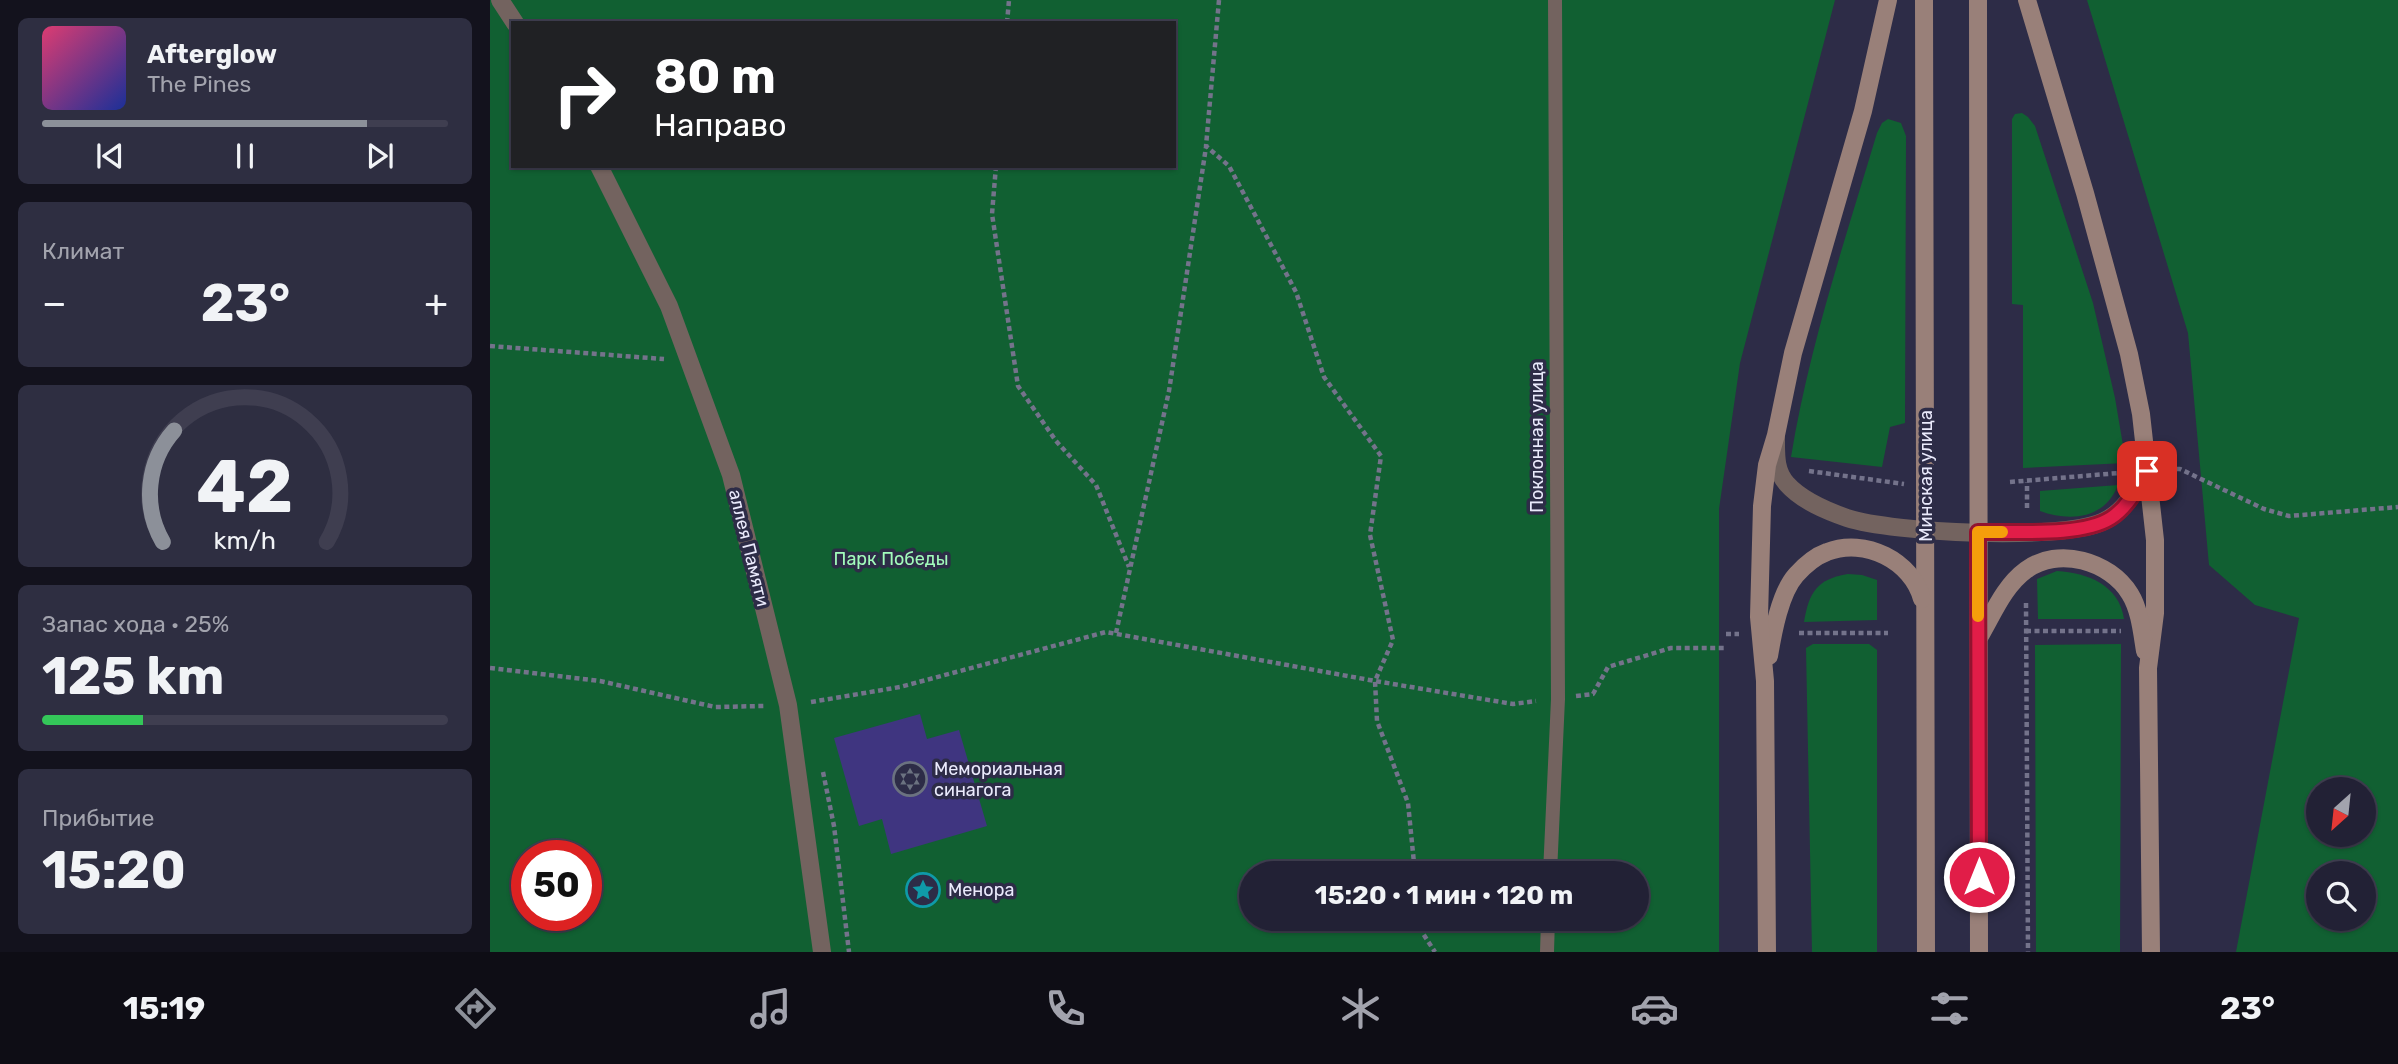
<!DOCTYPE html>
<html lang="ru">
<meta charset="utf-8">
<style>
:root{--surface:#222135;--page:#2e2e41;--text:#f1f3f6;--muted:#a2a3ad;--line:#3f3e50;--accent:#8c9099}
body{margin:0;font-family:Rubik,sans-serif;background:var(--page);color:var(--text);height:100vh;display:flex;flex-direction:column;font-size:26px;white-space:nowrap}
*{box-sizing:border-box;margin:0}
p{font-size:23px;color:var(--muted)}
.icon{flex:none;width:38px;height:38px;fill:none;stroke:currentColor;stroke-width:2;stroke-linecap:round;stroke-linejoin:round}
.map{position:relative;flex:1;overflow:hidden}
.side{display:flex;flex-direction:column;gap:18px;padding:18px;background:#13121d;width:490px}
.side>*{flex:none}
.guide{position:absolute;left:21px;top:21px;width:665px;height:147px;border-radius:0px;box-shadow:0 2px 5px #0004,0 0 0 2px var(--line);background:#202124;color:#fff;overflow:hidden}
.needle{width:46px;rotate:207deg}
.tools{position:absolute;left:1816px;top:777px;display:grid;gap:14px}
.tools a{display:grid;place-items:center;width:70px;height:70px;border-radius:50%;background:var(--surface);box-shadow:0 2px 5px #0004,0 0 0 2px var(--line);font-size:35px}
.speed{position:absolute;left:21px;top:840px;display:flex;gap:14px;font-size:35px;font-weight:700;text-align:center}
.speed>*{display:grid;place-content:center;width:91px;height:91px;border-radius:50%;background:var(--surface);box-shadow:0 2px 5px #0004,0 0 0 2px var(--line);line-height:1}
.speed .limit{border:10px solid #d22;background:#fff;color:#111}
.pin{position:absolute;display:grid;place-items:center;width:60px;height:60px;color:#fff;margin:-30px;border-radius:14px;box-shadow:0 4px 10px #0006}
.me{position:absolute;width:77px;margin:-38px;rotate:0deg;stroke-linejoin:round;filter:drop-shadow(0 0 5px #0008)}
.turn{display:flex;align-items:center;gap:24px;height:147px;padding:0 28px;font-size:32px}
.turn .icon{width:91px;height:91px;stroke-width:2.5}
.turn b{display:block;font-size:49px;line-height:60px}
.big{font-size:52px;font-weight:700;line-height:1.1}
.side .widget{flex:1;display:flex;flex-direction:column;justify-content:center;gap:10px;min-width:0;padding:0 24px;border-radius:10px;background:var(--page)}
.side .dial{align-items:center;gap:0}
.dial svg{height:182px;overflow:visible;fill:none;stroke:var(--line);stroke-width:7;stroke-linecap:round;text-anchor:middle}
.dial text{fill:var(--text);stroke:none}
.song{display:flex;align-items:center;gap:21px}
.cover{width:84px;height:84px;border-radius:10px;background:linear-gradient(135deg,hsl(340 70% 55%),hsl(230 70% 35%))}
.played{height:7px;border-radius:4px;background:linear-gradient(90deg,var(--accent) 80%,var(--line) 80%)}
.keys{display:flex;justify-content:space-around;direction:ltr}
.heat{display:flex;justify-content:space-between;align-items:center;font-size:38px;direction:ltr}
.charge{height:10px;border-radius:5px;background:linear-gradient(90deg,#34c759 25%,var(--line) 0)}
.trip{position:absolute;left:749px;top:861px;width:410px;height:70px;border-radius:35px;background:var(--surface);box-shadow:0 2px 5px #0004,0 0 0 2px var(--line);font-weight:700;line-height:70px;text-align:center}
.dock{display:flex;height:112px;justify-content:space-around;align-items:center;background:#0e0d15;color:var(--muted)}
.dock .icon{width:49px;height:49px}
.dock .current{color:var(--accent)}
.dock b{font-size:32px;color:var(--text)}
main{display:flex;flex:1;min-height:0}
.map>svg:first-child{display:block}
.green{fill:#116032;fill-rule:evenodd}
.building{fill:#3f3580}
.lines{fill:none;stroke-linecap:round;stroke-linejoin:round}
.path{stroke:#74738b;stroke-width:4.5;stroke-dasharray:5 3.5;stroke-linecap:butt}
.service{stroke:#73635f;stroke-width:14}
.pedestrian{stroke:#73635f;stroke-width:18}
.tertiary{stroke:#73635f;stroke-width:18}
.secondary{stroke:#998079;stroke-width:18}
.route-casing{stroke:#92132f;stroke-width:18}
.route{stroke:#e11d48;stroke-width:12}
.slow{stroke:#f59e0b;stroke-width:12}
.labels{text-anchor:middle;stroke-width:7;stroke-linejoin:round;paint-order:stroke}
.street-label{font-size:18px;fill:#eaeafc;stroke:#2d2c47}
.park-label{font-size:18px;fill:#a2fbbb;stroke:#2d2c47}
.poi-label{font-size:18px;fill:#eaeafc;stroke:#2d2c47;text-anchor:start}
</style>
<main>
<section class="side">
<div class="widget">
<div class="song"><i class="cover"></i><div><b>Afterglow</b><p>The Pines</p></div></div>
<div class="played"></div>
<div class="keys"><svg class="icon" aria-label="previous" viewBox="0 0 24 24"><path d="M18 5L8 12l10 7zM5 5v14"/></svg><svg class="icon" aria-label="pause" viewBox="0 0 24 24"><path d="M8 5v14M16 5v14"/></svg><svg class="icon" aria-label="next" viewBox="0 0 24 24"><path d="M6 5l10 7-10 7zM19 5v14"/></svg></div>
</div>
<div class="widget"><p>Климат</p>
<div class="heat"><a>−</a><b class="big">23°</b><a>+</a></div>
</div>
<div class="widget dial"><svg viewBox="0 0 100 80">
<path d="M14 69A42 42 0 1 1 86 69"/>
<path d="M14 69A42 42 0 0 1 19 20" stroke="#8c9099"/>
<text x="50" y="56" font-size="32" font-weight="700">42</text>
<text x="50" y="72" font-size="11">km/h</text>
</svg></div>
<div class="widget"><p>Запас хода · 25%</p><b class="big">125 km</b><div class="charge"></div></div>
<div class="widget"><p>Прибытие</p><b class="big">15:20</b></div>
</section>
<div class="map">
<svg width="1908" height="952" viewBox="0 0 1908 952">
<rect width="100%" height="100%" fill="#2d2c47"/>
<!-- green -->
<g class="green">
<path d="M0 0H1345L1250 363 1229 509V952H0ZM23 23H684V166H23ZM37 856H96V915H37ZM761 873H1146V919H761Z"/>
<path d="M1597 0H1908V952H1746L1809 618 1765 605 1719 565 1698 333ZM1829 789H1874V835H1829ZM1829 873H1874V919H1829Z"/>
<path d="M1532 113 1538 117 1545 126 1603 303 1625 398 1636 463 1533 468V305L1522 304V119L1525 114Z"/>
<path d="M1398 119 1411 123 1416 136 1415 423 1400 427 1392 467 1301 457C1319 347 1355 240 1387 133L1392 123Z"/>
<path d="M1628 485C1615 519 1580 522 1550 511V491Z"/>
<path d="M1567 571C1598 573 1629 585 1634 619H1548L1547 579Z"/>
<path d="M1358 574 1372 575 1387 580V620L1314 622C1319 592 1327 579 1358 574Z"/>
<path d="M1323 644H1379L1387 650V952H1322L1316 648Z"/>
<path d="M1631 644 1630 952H1546L1545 645Z"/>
</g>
<!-- building -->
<path class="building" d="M430 714 437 739 469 730 497 826 401 854 392 819 369 826 344 738Z"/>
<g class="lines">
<!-- path -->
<g class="path">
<path d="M729 0 716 146 739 166 806 292 834 377 891 456 880 535 903 640 885 681 887 721 918 803 925 873"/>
<path d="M517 23 519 0"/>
<path d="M506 166 502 214 528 386 566 441 606 485 639 567"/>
<path d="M0 346 174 359"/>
<path d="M1678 469H1690L1774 509 1799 516 1908 507"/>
<path d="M1319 471 1414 484"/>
<path d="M1520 482 1629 473"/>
<path d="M1537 508V482"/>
<path d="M1536 603 1538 952"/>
<path d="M1536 631H1631"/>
<path d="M626 633 679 391 716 147"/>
<path d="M1309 633H1398"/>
<path d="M1236 634H1249"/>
<path d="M0 668 110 681 225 707 274 706"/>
<path d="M1086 696 1103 694 1118 667 1181 648H1235"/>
<path d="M321 702 410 687 616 632 885 681 1023 704 1046 701"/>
<path d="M333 772 344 826 359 952"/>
<path d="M929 919 930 929 945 952"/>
</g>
<!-- service -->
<g class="service">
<path d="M1060 873 1068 699 1065 0"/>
<path d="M1057 952 1058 919"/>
</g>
<!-- pedestrian -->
<g class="pedestrian">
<path d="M10 0 25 23"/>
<path d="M109 166 179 306 241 475 298 705 332 952"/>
</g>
<!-- tertiary -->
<path class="tertiary" d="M1286 438C1286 455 1285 471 1297 484 1312 501 1337 511 1357 518 1403 533 1569 541 1612 522 1634 513 1646 490 1657 471"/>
<!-- secondary -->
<g class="secondary">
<path d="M1434 0 1436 952"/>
<path d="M1488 0 1489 952"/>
<path d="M1537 0 1595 193 1639 354 1651 414 1665 540V613L1658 668 1661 952"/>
<path d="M1490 636C1503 614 1514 586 1536 570 1568 546 1620 561 1640 594 1650 610 1652 633 1655 651"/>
<path d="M1279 656C1283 632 1290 593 1306 575 1314 566 1326 556 1337 552 1375 537 1422 561 1432 599"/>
<path d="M1277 952 1275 681 1269 617 1272 506 1277 465 1286 435 1303 353 1373 111 1398 0"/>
</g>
</g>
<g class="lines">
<!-- route casing -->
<g class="route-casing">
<path id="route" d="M1489 877 1488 532C1525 531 1591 537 1621 518 1638 507 1648 487 1657 471"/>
</g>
<!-- route -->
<use href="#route" class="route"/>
<!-- slow -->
<path class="slow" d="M1488 616V532H1512"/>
</g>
<!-- icons -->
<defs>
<g id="synagogue-ring" transform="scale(1.75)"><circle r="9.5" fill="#2d2c47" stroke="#6b7280" stroke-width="1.5"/><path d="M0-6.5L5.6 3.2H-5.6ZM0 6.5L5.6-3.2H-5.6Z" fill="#6b7280"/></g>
<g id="sight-ring" transform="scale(1.75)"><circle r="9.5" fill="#2d2c47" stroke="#0f9aa8" stroke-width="1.5"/><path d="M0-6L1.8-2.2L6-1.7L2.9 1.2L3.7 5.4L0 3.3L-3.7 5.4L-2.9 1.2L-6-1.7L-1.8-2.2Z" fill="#0f9aa8"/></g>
</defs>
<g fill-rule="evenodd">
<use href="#synagogue-ring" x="420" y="779"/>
<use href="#sight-ring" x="433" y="890"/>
</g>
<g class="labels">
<!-- street labels -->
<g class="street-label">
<text transform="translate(1047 437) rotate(-90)" y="6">Поклонная улица</text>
<text transform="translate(1436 476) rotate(-90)" y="6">Минская улица</text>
<text transform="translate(259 548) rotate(76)" y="6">аллея Памяти</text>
</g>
<!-- park labels -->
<g class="park-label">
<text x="401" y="565">Парк Победы</text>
</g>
<!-- poi labels -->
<g class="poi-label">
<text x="444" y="775">Мемориальная<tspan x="444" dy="21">синагога</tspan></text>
<text x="458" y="896">Менора</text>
</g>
</g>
</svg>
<div class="tools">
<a><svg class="needle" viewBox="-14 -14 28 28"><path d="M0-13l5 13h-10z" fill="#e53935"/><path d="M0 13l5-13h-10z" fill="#a2a3ad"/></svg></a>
<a><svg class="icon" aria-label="search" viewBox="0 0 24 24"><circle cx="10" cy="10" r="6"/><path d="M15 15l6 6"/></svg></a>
</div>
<div class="speed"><div class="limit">50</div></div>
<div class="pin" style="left:1657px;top:471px;background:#d93025"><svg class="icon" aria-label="arrive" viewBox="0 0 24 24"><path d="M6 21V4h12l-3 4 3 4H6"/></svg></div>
<svg class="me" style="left:1489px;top:877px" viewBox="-20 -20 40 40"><circle r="17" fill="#e11d48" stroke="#fff" stroke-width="3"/><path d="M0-11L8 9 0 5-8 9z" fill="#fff"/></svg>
<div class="trip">15:20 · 1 мин · 120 m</div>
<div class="guide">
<div class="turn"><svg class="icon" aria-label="right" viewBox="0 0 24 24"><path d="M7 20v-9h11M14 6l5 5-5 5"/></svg><div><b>80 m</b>Направо</div></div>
</div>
</div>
</main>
<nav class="dock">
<b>15:19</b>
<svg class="icon current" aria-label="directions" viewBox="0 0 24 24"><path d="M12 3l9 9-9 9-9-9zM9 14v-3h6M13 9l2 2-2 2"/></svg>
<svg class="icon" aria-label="music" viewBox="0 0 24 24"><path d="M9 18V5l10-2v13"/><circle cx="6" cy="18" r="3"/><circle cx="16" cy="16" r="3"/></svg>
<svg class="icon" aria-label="phone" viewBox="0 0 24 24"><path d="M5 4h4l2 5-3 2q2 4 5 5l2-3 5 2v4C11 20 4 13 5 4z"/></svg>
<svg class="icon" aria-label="climate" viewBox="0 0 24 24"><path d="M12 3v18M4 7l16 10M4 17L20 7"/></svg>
<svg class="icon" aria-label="car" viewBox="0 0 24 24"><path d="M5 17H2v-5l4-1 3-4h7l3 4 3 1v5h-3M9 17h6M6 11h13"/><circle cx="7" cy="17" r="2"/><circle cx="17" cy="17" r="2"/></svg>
<svg class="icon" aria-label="filters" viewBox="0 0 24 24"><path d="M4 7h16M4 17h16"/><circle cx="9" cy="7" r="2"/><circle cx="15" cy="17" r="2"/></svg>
<b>23°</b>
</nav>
